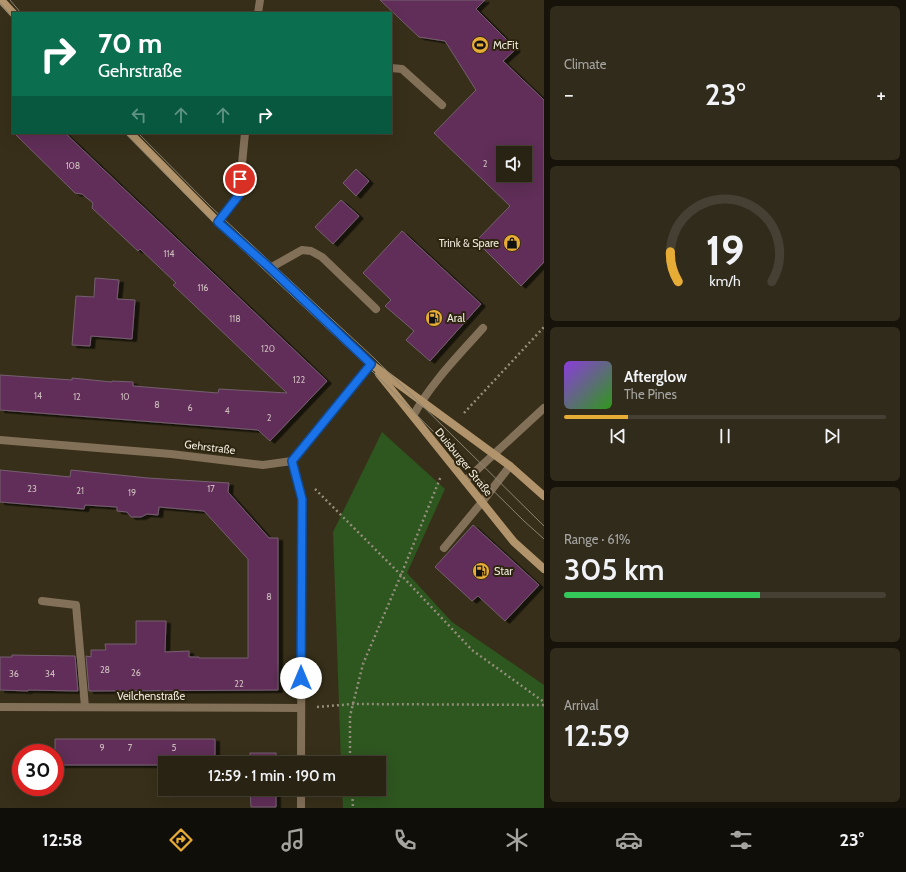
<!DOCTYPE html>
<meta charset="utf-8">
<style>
:root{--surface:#292313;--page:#312b1c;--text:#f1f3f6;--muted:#a5a4a0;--line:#454033;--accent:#e7ac36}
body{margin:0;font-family:Cabin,sans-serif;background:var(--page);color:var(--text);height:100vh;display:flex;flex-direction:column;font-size:15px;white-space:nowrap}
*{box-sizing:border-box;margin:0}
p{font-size:13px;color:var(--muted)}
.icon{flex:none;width:22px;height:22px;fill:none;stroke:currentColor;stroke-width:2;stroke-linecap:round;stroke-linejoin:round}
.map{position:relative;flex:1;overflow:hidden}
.details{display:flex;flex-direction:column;gap:6px;padding:6px;background:#17130a;width:362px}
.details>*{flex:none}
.hud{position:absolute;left:12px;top:12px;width:380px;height:122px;border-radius:0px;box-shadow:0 4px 16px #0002,0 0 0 1px var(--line);background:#0b6e4f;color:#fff;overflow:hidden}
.controls{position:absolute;left:496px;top:146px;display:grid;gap:8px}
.controls a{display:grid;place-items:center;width:36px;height:36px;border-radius:0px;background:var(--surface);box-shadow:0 4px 16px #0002,0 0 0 1px var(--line);font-size:20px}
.speed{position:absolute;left:12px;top:744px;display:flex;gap:8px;font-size:20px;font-weight:700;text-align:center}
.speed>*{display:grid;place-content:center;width:52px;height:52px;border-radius:50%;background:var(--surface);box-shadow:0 4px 16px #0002,0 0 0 1px var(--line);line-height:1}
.speed .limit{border:6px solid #d22;background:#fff;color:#111}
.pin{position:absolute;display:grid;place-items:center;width:34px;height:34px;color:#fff;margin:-17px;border:2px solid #fff;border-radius:50%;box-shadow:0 1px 4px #0007}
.me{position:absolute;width:44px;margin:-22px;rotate:0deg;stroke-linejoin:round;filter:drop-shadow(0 0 3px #0008)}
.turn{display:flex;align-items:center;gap:14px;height:84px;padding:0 20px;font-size:18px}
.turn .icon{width:52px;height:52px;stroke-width:2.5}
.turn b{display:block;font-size:28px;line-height:34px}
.lanes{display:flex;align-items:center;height:38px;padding:0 20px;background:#0003;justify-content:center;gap:20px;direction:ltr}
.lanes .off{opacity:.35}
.big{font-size:30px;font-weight:600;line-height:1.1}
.details .tile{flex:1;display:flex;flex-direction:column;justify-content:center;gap:6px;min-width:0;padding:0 14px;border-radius:6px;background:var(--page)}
.details .dial{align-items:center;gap:0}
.dial svg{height:104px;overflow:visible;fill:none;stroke:var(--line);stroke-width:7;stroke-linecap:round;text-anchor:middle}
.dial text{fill:var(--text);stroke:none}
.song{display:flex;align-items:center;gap:12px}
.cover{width:48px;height:48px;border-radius:6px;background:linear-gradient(135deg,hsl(270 70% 55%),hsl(110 70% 35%))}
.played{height:4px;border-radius:2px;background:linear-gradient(90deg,var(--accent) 20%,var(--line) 20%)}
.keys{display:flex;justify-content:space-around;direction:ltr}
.heat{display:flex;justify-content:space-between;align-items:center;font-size:22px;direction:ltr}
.charge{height:6px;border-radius:3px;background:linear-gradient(90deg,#34c759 61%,var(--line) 0)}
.trip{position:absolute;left:158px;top:756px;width:228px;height:40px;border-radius:0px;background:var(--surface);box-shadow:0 4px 16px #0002,0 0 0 1px var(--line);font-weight:600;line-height:40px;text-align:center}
.dock{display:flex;height:64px;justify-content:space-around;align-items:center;background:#100e08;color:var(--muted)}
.dock .icon{width:28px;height:28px}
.dock .current{color:var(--accent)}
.dock b{font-size:18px;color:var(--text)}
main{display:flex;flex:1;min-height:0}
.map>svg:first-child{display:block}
.green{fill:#2e561f}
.building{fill:#612e58;stroke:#755f70;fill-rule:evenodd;filter:url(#shadow)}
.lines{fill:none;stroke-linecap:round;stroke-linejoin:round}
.path{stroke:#948d7b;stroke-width:2.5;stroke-dasharray:2 3;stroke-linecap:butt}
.service{stroke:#837058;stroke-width:8}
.minor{stroke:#837058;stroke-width:8}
.secondary{stroke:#b2946c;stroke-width:8}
.tram{stroke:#8b8472;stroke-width:1}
.route-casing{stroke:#114b97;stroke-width:10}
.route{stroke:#1a73e8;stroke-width:7}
.labels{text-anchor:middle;stroke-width:4;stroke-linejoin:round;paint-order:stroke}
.number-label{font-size:9px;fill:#ccbbbc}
.poi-label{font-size:11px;fill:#f0eadd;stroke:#2d250f;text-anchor:start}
.street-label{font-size:11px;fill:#f0eadd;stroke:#2d250f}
</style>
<main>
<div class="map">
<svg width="544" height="808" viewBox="0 0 544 808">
<defs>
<filter id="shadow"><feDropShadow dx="4.5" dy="2.5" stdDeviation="0" flood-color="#0009"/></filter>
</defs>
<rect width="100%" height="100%" fill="#372f19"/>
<!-- green -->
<path class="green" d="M382 432 445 489 407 573 452 622 544 685V808H343L342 789H379V763H341L333 532Z"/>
<!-- building -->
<g class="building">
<path d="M380 0H485L476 9 516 49 503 61 544 100V262L521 286 476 241 510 206 434 133 476 90 445 41 419 37ZM503 153H525V175H503Z"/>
<path d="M14 133H65L327 381 270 441 258 430 0 410V375L72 380V378L112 382V381L133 382V386L218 393 219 389 287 393 173 285 176 283 140 249 138 251 92 208 93 203 82 194 75 193Z"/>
<path d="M356 169 369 181 356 196 343 183Z"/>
<path d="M341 200 359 216 333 244 315 227Z"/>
<path d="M402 231 481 304 430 361 406 340 414 331 385 306 391 300 363 273Z"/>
<path d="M95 278 119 280 117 299 135 300 132 339 91 336 90 346 72 345 76 296 94 297Z"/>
<path d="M0 470 70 477 71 470 148 478 229 483 228 492 269 538H278V690L89 691 86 656 91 657V650H106L105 644H136V621H166L165 652 189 651V657H199V658H248V559L204 511 159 507 158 515 147 514 141 517H131L127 512 117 511V507L85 505 84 509 0 502Z"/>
<path d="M473 525 539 585 505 621 478 596 472 601 435 567Z"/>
<path d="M12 655 75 656 78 691 28 690V691L0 690V657H12Z"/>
<path d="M55 739H215V763H165V765H55Z"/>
<rect x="250" y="753" width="26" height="10"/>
<path d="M250 789H276V807H251Z"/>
</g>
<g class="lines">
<!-- path -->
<g class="path">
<path d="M464 413 544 327"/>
<path d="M315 489 401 575 472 650 544 702"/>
<path d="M317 707 353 704 544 705"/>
<path d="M350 763V716L363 664 401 575 441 476"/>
<path d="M352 789 353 808"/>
</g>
<!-- service -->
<g class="service">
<path d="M391 68 402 69 442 105"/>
<path d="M270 268 302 250 311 251 322 257 376 309"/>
<path d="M413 416C431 383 458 356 483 328"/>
<path d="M465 481 544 408"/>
<path d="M444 548 482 502 510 466"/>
<path d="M42 601 76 605 85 707"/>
</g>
<!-- minor -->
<g class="minor">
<path d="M258 13 260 0"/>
<path d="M218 222 239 195 245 133"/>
<path d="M0 440 171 454 263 465 292 461 371 364"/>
<path d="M292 461 302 499 301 763"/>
<path d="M0 707 301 708"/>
<path d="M301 808V789"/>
</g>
<!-- secondary -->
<g class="secondary">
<path d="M1 0 13 13"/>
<path d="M130 133 218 222 270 268 371 364 510 466 544 496"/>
<path d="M379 374 514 542 544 569"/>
</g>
<!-- tram -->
<g class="tram">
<path d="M10 0 21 13"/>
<path d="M0 3 13 18"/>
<path d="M125 133 216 225 365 364 524 521 544 539"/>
<path d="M138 133 211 207 374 358 544 526"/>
</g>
</g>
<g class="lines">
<!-- route casing -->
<g class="route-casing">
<path id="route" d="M240 179 239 195 218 222 270 268 371 364 292 461 302 499 301 678"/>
</g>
<!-- route -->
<use href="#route" class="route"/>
</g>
<!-- icons -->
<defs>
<g id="stadium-disc" transform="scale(0.9)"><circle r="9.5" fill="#e7ac36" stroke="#2d250f"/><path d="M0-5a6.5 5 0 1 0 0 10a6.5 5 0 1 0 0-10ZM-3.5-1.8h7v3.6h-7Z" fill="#111"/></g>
<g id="shop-disc" transform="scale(0.9)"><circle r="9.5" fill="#e7ac36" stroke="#2d250f"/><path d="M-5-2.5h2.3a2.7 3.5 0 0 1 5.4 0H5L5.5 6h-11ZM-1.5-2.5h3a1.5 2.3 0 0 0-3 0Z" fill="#111"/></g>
<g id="fuel-disc" transform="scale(0.9)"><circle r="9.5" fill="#e7ac36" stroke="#2d250f"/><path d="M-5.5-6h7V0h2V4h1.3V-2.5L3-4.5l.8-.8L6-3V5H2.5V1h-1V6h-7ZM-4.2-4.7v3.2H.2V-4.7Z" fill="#111"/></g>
</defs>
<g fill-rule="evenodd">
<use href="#stadium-disc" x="480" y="45"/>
<use href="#shop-disc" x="512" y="243"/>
<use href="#fuel-disc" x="434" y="318"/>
<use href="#fuel-disc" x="481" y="571"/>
</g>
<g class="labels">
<!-- number labels -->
<g class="number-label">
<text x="485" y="167">2</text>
<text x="73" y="169">108</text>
<text x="169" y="257">114</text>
<text x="203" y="291">116</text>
<text x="235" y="322">118</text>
<text x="268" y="352">120</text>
<text x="299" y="383">122</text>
<text x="38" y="399">14</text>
<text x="77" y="400">12</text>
<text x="125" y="400">10</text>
<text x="157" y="408">8</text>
<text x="190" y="411">6</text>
<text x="227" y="414">4</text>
<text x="269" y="421">2</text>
<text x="32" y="492">23</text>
<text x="211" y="492">17</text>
<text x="80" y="494">21</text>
<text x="132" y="496">19</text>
<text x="269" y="600">8</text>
<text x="105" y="673">28</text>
<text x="136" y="676">26</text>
<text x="14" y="677">36</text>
<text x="50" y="677">34</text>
<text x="239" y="687">22</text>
<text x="102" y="751">9</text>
<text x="130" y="751">7</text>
<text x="174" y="751">5</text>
</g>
<!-- poi labels -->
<g class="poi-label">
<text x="493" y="49">McFit</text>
<text x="499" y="247" text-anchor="end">Trink &amp; Spare</text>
<text x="447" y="322">Aral</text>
<text x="494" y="575">Star</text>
</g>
<!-- street labels -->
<g class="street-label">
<text transform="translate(210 447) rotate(7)" y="4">Gehrstraße</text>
<text transform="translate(464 462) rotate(51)" y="4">Duisburger Straße</text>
<text x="151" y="700">Veilchenstraße</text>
</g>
</g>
</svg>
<div class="controls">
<a><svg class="icon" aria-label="sound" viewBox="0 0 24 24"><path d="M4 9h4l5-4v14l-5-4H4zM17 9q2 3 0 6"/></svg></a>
</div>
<div class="speed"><div class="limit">30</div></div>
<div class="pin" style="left:240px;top:179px;background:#d93025"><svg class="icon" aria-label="arrive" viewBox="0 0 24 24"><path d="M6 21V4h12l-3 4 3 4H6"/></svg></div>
<svg class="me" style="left:301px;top:678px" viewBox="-20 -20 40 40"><circle r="19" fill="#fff"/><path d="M0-13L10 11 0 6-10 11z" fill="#1a73e8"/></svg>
<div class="trip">12:59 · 1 min · 190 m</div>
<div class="hud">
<div class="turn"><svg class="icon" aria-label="right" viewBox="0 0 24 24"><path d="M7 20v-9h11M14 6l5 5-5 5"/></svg><div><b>70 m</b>Gehrstraße</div></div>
<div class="lanes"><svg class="icon off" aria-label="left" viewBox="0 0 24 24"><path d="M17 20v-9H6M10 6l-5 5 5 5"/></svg><svg class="icon off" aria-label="ahead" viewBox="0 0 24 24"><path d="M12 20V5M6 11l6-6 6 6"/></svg><svg class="icon off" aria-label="ahead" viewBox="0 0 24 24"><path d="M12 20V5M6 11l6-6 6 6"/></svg><svg class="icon" aria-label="right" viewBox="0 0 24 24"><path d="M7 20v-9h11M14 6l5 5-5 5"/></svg></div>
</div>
</div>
<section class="details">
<div class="tile"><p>Climate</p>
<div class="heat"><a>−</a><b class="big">23°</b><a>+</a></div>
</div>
<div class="tile dial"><svg viewBox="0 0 100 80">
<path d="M14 69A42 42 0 1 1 86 69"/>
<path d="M14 69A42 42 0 0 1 8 46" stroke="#e7ac36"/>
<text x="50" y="56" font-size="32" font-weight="700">19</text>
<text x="50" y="72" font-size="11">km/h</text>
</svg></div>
<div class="tile">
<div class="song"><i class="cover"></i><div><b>Afterglow</b><p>The Pines</p></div></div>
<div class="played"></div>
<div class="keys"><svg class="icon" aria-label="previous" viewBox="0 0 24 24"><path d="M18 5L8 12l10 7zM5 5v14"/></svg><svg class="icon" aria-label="pause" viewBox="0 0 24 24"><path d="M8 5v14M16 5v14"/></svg><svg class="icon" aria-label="next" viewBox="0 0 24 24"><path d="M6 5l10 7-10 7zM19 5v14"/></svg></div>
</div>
<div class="tile"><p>Range · 61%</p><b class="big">305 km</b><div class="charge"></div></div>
<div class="tile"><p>Arrival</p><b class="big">12:59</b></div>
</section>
</main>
<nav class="dock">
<b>12:58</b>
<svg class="icon current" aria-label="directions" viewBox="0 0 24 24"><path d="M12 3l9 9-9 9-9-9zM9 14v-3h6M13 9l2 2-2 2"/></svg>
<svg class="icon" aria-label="music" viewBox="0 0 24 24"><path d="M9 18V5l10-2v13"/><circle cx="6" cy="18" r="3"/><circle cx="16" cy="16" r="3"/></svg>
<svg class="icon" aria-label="phone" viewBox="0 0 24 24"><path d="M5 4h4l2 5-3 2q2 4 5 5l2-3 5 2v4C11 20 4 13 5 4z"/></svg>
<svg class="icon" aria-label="climate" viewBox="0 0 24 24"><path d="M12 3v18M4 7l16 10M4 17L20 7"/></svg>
<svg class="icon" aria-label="car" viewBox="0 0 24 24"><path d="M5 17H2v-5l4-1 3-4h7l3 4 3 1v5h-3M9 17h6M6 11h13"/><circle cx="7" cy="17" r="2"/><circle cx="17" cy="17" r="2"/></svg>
<svg class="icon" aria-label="filters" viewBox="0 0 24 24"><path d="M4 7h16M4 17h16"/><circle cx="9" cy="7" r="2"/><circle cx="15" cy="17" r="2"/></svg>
<b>23°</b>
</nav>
